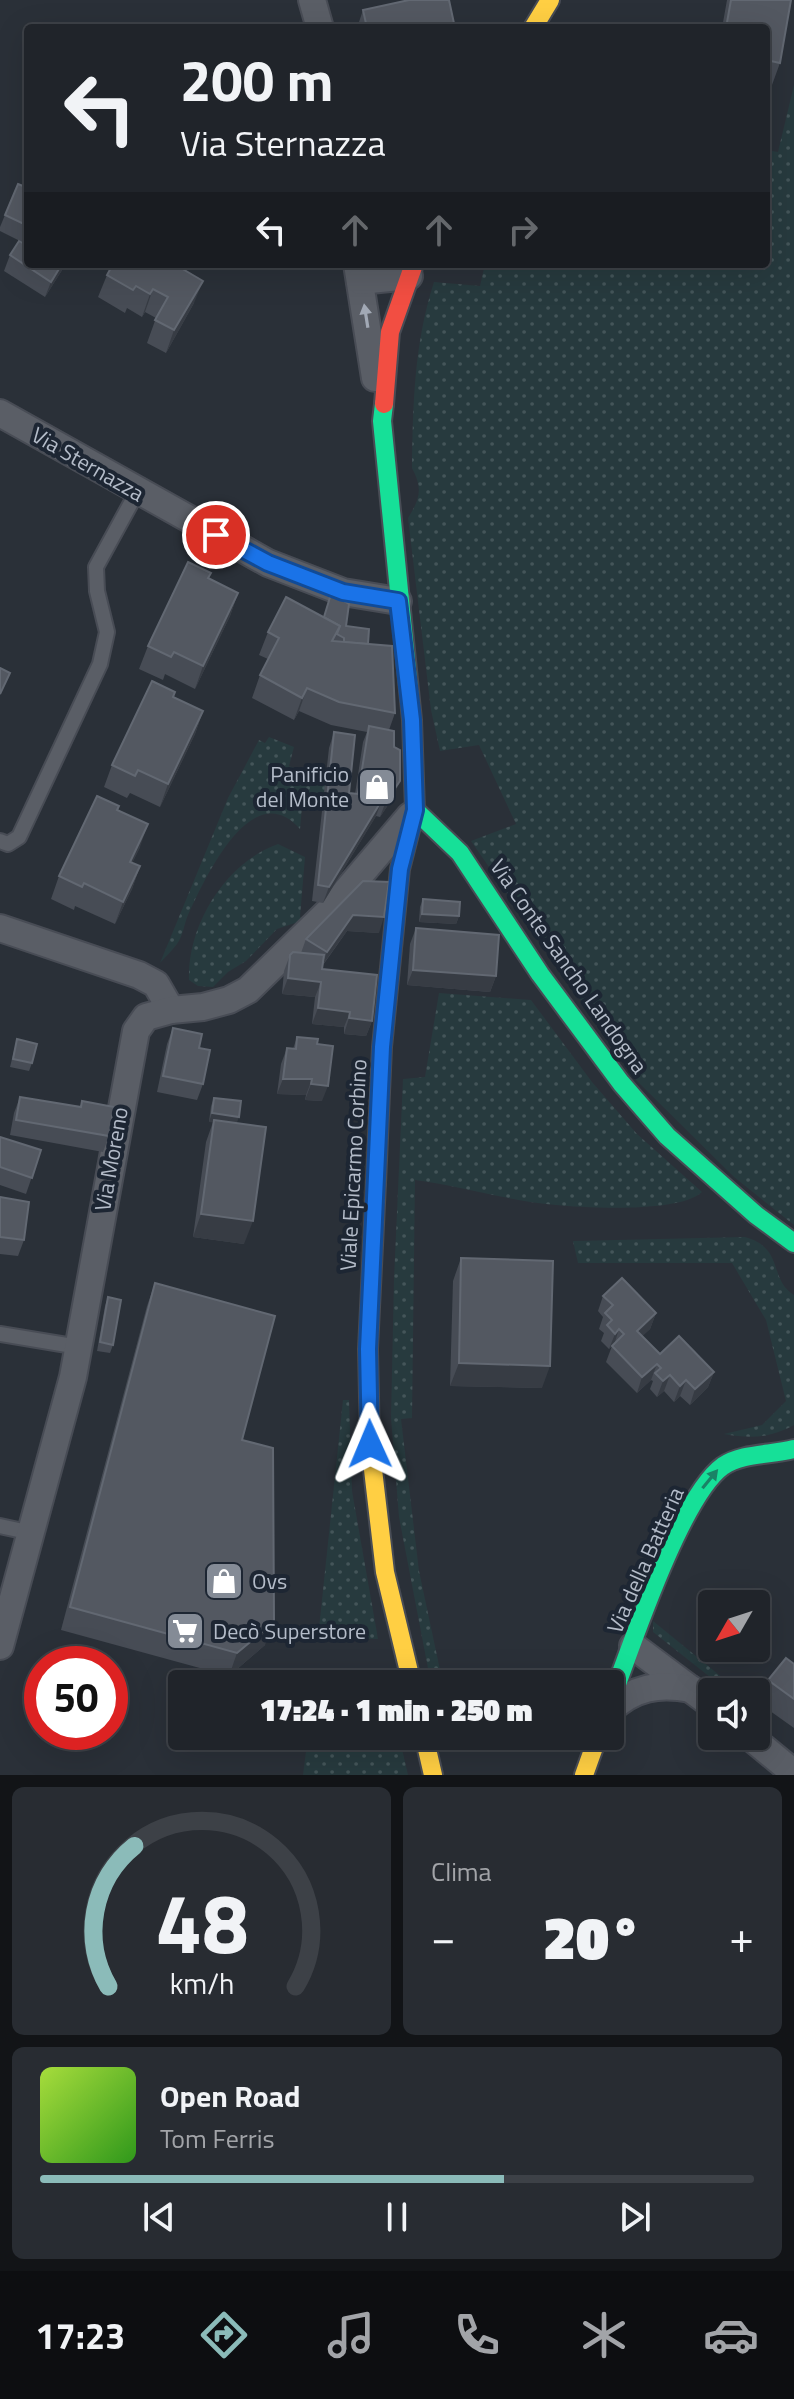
<!DOCTYPE html>
<html lang="it">
<meta charset="utf-8">
<style>
:root{--surface:#20242a;--page:#282c32;--text:#f1f3f6;--muted:#a2a4a8;--line:#3d4147;--accent:#8bbbb9}
body{margin:0;font-family:"Titillium Web",sans-serif;background:var(--page);color:var(--text);height:100vh;display:flex;flex-direction:column;font-size:30px;white-space:nowrap}
*{box-sizing:border-box;margin:0}
p{font-size:26px;color:var(--muted)}
.icon{flex:none;width:44px;height:44px;fill:none;stroke:currentColor;stroke-width:2;stroke-linecap:round;stroke-linejoin:round}
.map{position:relative;height:1775px;overflow:hidden}
.side{display:flex;flex-direction:column;gap:12px;padding:12px;background:#121417;flex:1}
.side>*{flex:none}
.hud{position:absolute;left:24px;top:24px;width:746px;height:244px;border-radius:8px;box-shadow:0 8px 32px #0002,0 0 0 2px var(--line);background:#20242a;color:var(--text);overflow:hidden}
.needle{width:52px;rotate:231deg}
.buttons{position:absolute;left:698px;top:1590px;display:grid;gap:16px}
.buttons a{display:grid;place-items:center;width:72px;height:72px;border-radius:8px;background:var(--surface);box-shadow:0 8px 32px #0002,0 0 0 2px var(--line);font-size:40px}
.speed{position:absolute;left:24px;top:1646px;display:flex;gap:16px;font-size:40px;font-weight:700;text-align:center}
.speed>*{display:grid;place-content:center;width:104px;height:104px;border-radius:50%;background:var(--surface);box-shadow:0 8px 32px #0002,0 0 0 2px var(--line);line-height:1}
.speed .limit{border:12px solid #d22;background:#fff;color:#111}
.pin{position:absolute;display:grid;place-items:center;width:68px;height:68px;color:#fff;margin:-34px;border:4px solid #fff;border-radius:50%;box-shadow:0 2px 8px #0007}
.me{position:absolute;width:88px;margin:-44px;rotate:359deg;stroke-linejoin:round;filter:drop-shadow(0 0 6px #0008)}
.turn{display:flex;align-items:center;gap:28px;height:168px;padding:0 24px;font-size:36px}
.turn .icon{width:104px;height:104px;stroke-width:2.5}
.turn b{display:block;font-size:56px;line-height:68px}
.lanes{display:flex;align-items:center;height:76px;padding:0 24px;background:#0003;justify-content:center;gap:40px;direction:ltr}
.lanes .off{opacity:.35}
.big{font-size:60px;font-weight:800;line-height:1.1}
.side .widget{flex:1;display:flex;flex-direction:column;justify-content:center;gap:12px;min-width:0;padding:0 28px;border-radius:12px;background:var(--page)}
.side .dial{align-items:center;gap:0}
.dial svg{height:208px;overflow:visible;fill:none;stroke:var(--line);stroke-width:7;stroke-linecap:round;text-anchor:middle}
.dial text{fill:var(--text);stroke:none}
.song{display:flex;align-items:center;gap:24px}
.cover{width:96px;height:96px;border-radius:12px;background:linear-gradient(135deg,hsl(80 70% 55%),hsl(110 70% 35%))}
.played{height:8px;border-radius:4px;background:linear-gradient(90deg,var(--accent) 65%,var(--line) 65%)}
.keys{display:flex;justify-content:space-around;direction:ltr}
.heat{display:flex;justify-content:space-between;align-items:center;font-size:44px;direction:ltr}
.side .tiles{flex:1;display:grid;gap:12px;grid-template-columns:1fr 1fr}
.widget:last-child{grid-column:span 2}
.trip{position:absolute;left:168px;top:1670px;width:456px;height:80px;border-radius:8px;background:var(--surface);box-shadow:0 8px 32px #0002,0 0 0 2px var(--line);font-weight:800;line-height:80px;text-align:center}
.menu{display:flex;height:128px;justify-content:space-around;align-items:center;background:#0d0e11;color:var(--muted)}
.menu .icon{width:56px;height:56px}
.menu .current{color:var(--accent)}
.menu b{font-size:36px;color:var(--text)}
.map>svg:first-child{display:block}
.grass{fill:url(#grass-dots)}
.lines{fill:none;stroke-linecap:round;stroke-linejoin:round}
.lane-casing{stroke:#484c55;stroke-width:18}
.street-casing{stroke:#484c55;stroke-width:30}
.fast-casing{stroke:#484c55;stroke-width:22}
.slow-casing{stroke:#484c55;stroke-width:22}
.jam-casing{stroke:#484c55;stroke-width:22}
.lane{stroke:#5a5e66;stroke-width:14}
.street{stroke:#5a5e66;stroke-width:26}
.fast{stroke:#16e098;stroke-width:18}
.slow{stroke:#ffcf43;stroke-width:18}
.jam{stroke:#f24e42;stroke-width:18}
.wall{fill:#474c55}
.shaded-wall{fill:#373c44}
.building{fill:#535861;stroke:#626872;stroke-width:2}
.oneway{fill:#a2a9b5}
.oneway2{fill:#1a8366}
.route-casing{stroke:#114b97;stroke-width:20}
.route{stroke:#1a73e8;stroke-width:14}
.labels{text-anchor:middle;stroke-width:8;stroke-linejoin:round;paint-order:stroke}
.street-label{font-size:22px;fill:#b4bcc9;stroke:#1d2633}
.poi-label{font-size:22px;fill:#b4bcc9;stroke:#1d2633;text-anchor:start}
</style>
<div class="map">
<svg width="794" height="1775" viewBox="0 0 794 1775">
<defs>
<pattern id="grass-dots" width="8" height="8" patternUnits="userSpaceOnUse" patternTransform="scale(2)"><rect width="8" height="8" fill="#273a3e"/><path d="M2 2h.1M6 6h.1" fill="none" stroke="#445559" stroke-width="1.8" stroke-linecap="round"/></pattern>
</defs>
<rect width="100%" height="100%" fill="#2a3038"/>
<!-- grass -->
<g class="grass">
<path d="M794 85V1225L734 1177 637 1081 471 841 516 824 479 745 440 751 431 710 408 518C420 499 423 489 412 468 413 404 414 344 434 282L480 286 485 264H766V150L778 152Z"/>
<path d="M269 737 294 747 289 766 326 781 324 799 303 797 300 829C252 774 204 880 188 915 184 924 183 936 177 944 172 951 165 957 160 963L228 798 259 740 265 743Z"/>
<path d="M278 844 305 857 300 917 307 919 277 929 246 961 228 972 213 987 198 986 189 980C187 925 226 862 278 844Z"/>
<path d="M439 993 531 1000 592 1082 637 1134 702 1192C680 1213 587 1208 556 1205 508 1201 462 1186 415 1180L412 1418 401 1419 419 1571 443 1684H431L399 1517 391 1418 394 1279 403 1079 425 1077Z"/>
<path d="M745 1237C785 1248 768 1279 794 1295V1425C770 1438 752 1439 724 1434L762 1425 786 1401 766 1320 732 1263H578L573 1241Z"/>
<path d="M343 1400H349L352 1491 378 1639 318 1638Z"/>
<path d="M653 1621 740 1692H729L653 1632Z"/>
<path d="M308 1736H399L408 1775H303Z"/>
</g>
<g class="lines">
<!-- lane casing -->
<g class="lane-casing">
<g id="lane">
<path d="M0 841 8 844 19 837 100 664 107 632 97 591 96 567 137 492"/>
<path d="M0 1334 79 1347"/>
<path d="M0 1526 32 1533"/>
</g>
</g>
<!-- street casing -->
<g class="street-casing">
<g id="street">
<path d="M312 0 320 28"/>
<path d="M357 264 375 378"/>
<path d="M360 281 409 276"/>
<path d="M0 413 268 563 343 592 398 601"/>
<path d="M0 928 139 975 156 984 171 1010"/>
<path d="M0 1646 73 1377 136 1031 146 1017 171 1010 203 1007 229 1000 248 990 331 909 410 816"/>
<path d="M633 1646 712 1705"/>
<path d="M610 1710C634 1687 659 1683 691 1689"/>
<path d="M749 1736 794 1773"/>
</g>
</g>
<!-- fast casing -->
<g class="fast-casing">
<g id="fast">
<path d="M415 810 460 853 540 974 621 1083 667 1136 756 1215 794 1243"/>
<path d="M376 1183 382 1047 400 869 415 810 412 720 382 421 384 404"/>
<path d="M610 1703C630 1650 680 1497 723 1466 742 1453 772 1455 794 1449"/>
</g>
</g>
<!-- slow casing -->
<g class="slow-casing">
<g id="slow">
<path d="M533 28 550 0"/>
<path d="M376 1183 368 1349 370 1444 385 1572 412 1684"/>
<path d="M424 1736 433 1775"/>
<path d="M584 1775 598 1736"/>
</g>
</g>
<!-- jam casing -->
<g class="jam-casing">
<path id="jam" d="M384 404 390 332 414 264"/>
</g>
<!-- lane -->
<use href="#lane" class="lane"/>
<!-- street -->
<use href="#street" class="street"/>
<!-- fast -->
<use href="#fast" class="fast"/>
<!-- slow -->
<use href="#slow" class="slow"/>
<!-- jam -->
<use href="#jam" class="jam"/>
</g>
<!-- wall -->
<g class="wall">
<path d="M727 0H791L780 63 772 85 766 84V28H722Z"/>
<path d="M363 10 455 28H357Z"/>
<path d="M28 188V235L24 243 0 231V227L5 215Z"/>
<path d="M10 255 28 264 64 267 45 297 4 271Z"/>
<path d="M107 275 194 303 166 353 147 343 156 318 145 312 142 317 127 308 125 313 98 297Z"/>
<path d="M209 578 238 593 230 616 195 689 165 674 163 680 139 669 148 646Z"/>
<path d="M331 594 346 626 368 644 395 713 389 730 394 796 380 817 376 816 323 903 312 901 329 748 334 732 349 793 355 794 363 742 367 732 331 725 299 711 294 720 252 698 260 675 268 659 259 655 268 632 324 617Z"/>
<path d="M173 697 203 711 195 734 160 807 130 793 127 798 104 787 112 765Z"/>
<path d="M117 810 140 847 132 863 140 866 132 889 115 924 75 906 74 910 51 899 59 876Z"/>
<path d="M363 881 379 933 347 931 323 965 322 969 372 1021 366 1036 344 1034V1027L312 1024 315 997 282 994 284 971 290 955 301 953 306 939Z"/>
<path d="M423 899 459 916 456 924 419 922 420 907Z"/>
<path d="M416 928 496 976 490 992 407 985 410 944Z"/>
<path d="M173 1028 199 1048 203 1084 197 1100 157 1092 167 1044Z"/>
<path d="M297 1037 317 1044 322 1101 305 1100 306 1095 277 1094 281 1064 287 1048 293 1049Z"/>
<path d="M17 1039 32 1063 29 1071 10 1067Z"/>
<path d="M20 1097 80 1107 82 1101 109 1136 103 1152 10 1135 14 1113Z"/>
<path d="M214 1098 236 1123 244 1244 193 1237 206 1142 213 1122H209L211 1106Z"/>
<path d="M0 1137 41 1150 26 1194 0 1185Z"/>
<path d="M0 1197 24 1240 18 1256 0 1254Z"/>
<path d="M461 1258 542 1388 450 1386 453 1281Z"/>
<path d="M155 1283 242 1440 265 1645 229 1676 61 1630 147 1306Z"/>
<path d="M603 1296 656 1313 650 1329 642 1336 660 1354 714 1372 708 1387 690 1405 680 1396 674 1402 664 1391 657 1397 650 1389 653 1381 651 1380 637 1393 606 1362 612 1346 609 1349 601 1341 604 1333 599 1329 603 1317 598 1311Z"/>
<path d="M108 1297 113 1345 110 1353 97 1351 105 1306Z"/>
<path d="M794 1664V1728L759 1703 768 1680Z"/>
</g>
<!-- shaded-wall -->
<g class="shaded-wall">
<path d="M62 264H65L64 267 45 297 51 282Z"/>
<path d="M203 281 194 303 166 353 174 330Z"/>
<path d="M153 289 145 312 142 317 150 294Z"/>
<path d="M238 593 230 616 195 689 203 666Z"/>
<path d="M307 688 299 711 294 720 302 698Z"/>
<path d="M203 711 195 734 160 807 168 784Z"/>
<path d="M400 781 394 796 380 817 386 801Z"/>
<path d="M382 800 376 816 323 903 329 887Z"/>
<path d="M148 824 140 847 122 884 130 862Z"/>
<path d="M140 866 132 889 115 924 123 902Z"/>
<path d="M422 914 459 916 456 924 419 922Z"/>
<path d="M353 915 384 917 379 933 347 931 321 967 327 952Z"/>
<path d="M413 970 496 976 490 992 407 985Z"/>
<path d="M288 978 321 982 315 997 282 994Z"/>
<path d="M318 1008 350 1012 344 1027 312 1024Z"/>
<path d="M349 1018 372 1021 366 1036 344 1034Z"/>
<path d="M283 1079H312L306 1095 277 1094Z"/>
<path d="M311 1084 328 1086 322 1101 305 1100Z"/>
<path d="M212 1113 239 1117 236 1125 209 1122Z"/>
<path d="M201 1214 253 1221 244 1244 193 1237Z"/>
<path d="M656 1313 650 1329 631 1347 637 1331Z"/>
<path d="M619 1329 614 1345 609 1349 615 1334Z"/>
<path d="M459 1363 550 1366 542 1388 450 1386Z"/>
<path d="M657 1364 651 1380 637 1393 642 1377Z"/>
<path d="M714 1372 708 1387 690 1405 695 1389Z"/>
<path d="M670 1375 664 1391 657 1397 663 1381Z"/>
<path d="M686 1380 680 1396 674 1402 680 1386Z"/>
<path d="M274 1622 265 1645 229 1676 237 1653Z"/>
</g>
<!-- building -->
<g class="building">
<path d="M409 0H449L455 28H367L363 10Z"/>
<path d="M731 0H791L780 63 766 60V28H726Z"/>
<path d="M18 184 28 188V226L5 215Z"/>
<path d="M19 241 28 246V264H62L51 282 10 255Z"/>
<path d="M113 264H174L203 281 174 330 155 320 168 297 153 289 150 294 136 286 133 290 107 275Z"/>
<path d="M188 562 211 573 208 578 238 593 203 666 174 652 171 657 148 646Z"/>
<path d="M331 594 349 604 346 626 369 629 368 644 344 642V638L337 634 340 626 324 617Z"/>
<path d="M286 597 340 626 332 641 392 646 395 713 339 702 307 688 302 698 260 675 279 638 268 632Z"/>
<path d="M0 668 10 673 0 694Z"/>
<path d="M152 681 175 692 173 697 203 711 168 784 138 770 135 776 112 765Z"/>
<path d="M369 726 394 731V747L400 750V781L386 801 382 800 329 887 318 885 334 732 355 735 349 793 358 794Z"/>
<path d="M97 796 119 806 117 810 148 824 130 862 140 866 123 902 84 883 82 887 59 876Z"/>
<path d="M363 881 389 882 384 917 353 915 327 952 306 939Z"/>
<path d="M423 899 460 902 459 916 422 914Z"/>
<path d="M416 928 499 935 496 976 413 970Z"/>
<path d="M293 952 324 955 322 969 377 975 372 1021 349 1018 350 1012 318 1008 321 982 288 978 290 955Z"/>
<path d="M173 1028 202 1034 199 1048 210 1050 203 1084 163 1076Z"/>
<path d="M297 1037 318 1039 317 1044 333 1046 328 1086 311 1084 312 1079H283L287 1048 296 1049Z"/>
<path d="M17 1039 37 1044 32 1063 13 1059Z"/>
<path d="M20 1097 81 1107 82 1101 114 1107 109 1136 16 1120Z"/>
<path d="M214 1098 241 1101 239 1117 212 1113Z"/>
<path d="M214 1120 266 1127 253 1221 201 1214Z"/>
<path d="M0 1137 41 1150 32 1178 0 1167Z"/>
<path d="M0 1197 29 1202 24 1240 0 1237Z"/>
<path d="M461 1258 553 1261 550 1366 459 1363Z"/>
<path d="M622 1278 656 1313 637 1331 660 1354 679 1336 714 1372 695 1389 686 1380 680 1386 670 1375 663 1381 655 1373 661 1368 657 1364 642 1377 612 1346 624 1334 619 1329 615 1334 607 1325 612 1320 605 1313 613 1305 603 1296Z"/>
<path d="M155 1283 275 1316 242 1440 273 1448 274 1622 237 1653 70 1607Z"/>
<path d="M108 1297 121 1300 113 1345 100 1342Z"/>
<path d="M786 1658 794 1664V1699L768 1680Z"/>
</g>
<!-- one-way arrows -->
<defs><path id="oneway-solid" d="M-6-.8H1V-3.2L6.5 0L1 3.2V.8H-6Z" transform="scale(2)"/></defs>
<use class="oneway" href="#oneway-solid" transform="translate(366 316) rotate(-99)"/>
<use class="oneway2" href="#oneway-solid" transform="translate(710 1479) rotate(-51)"/>
<g class="lines">
<!-- route casing -->
<g class="route-casing">
<path id="route" d="M216 535 268 563 343 592 398 601 412 720 415 810 400 869 382 1047 368 1349 370 1444"/>
</g>
<!-- route -->
<use href="#route" class="route"/>
</g>
<!-- icons -->
<defs>
<g id="shop-square" transform="scale(2)"><rect x="-9" y="-9" width="18" height="18" rx="4" fill="#848b96" stroke="#1d2633"/><path d="M-5-2.5h2.3a2.7 3.5 0 0 1 5.4 0H5L5.5 6h-11ZM-1.5-2.5h3a1.5 2.3 0 0 0-3 0Z" fill="#fff"/></g>
<g id="supermarket-square" transform="scale(2)"><rect x="-9" y="-9" width="18" height="18" rx="4" fill="#848b96" stroke="#1d2633"/><path d="M-6-5.5h2.5l.6 2H6L4.5 2H-2.5L-4.4-4H-6ZM-1.5 3.2a1.3 1.3 0 1 0 .1 0ZM3 3.2a1.3 1.3 0 1 0 .1 0Z" fill="#fff"/></g>
</defs>
<g fill-rule="evenodd">
<use href="#shop-square" x="377" y="787"/>
<use href="#shop-square" x="224" y="1581"/>
<use href="#supermarket-square" x="185" y="1631"/>
</g>
<g class="labels">
<!-- street labels -->
<g class="street-label">
<text transform="translate(88 464) rotate(30)" y="8">Via Sternazza</text>
<text transform="translate(569 966) rotate(55)" y="8">Via Conte Sancho Landogna</text>
<text transform="translate(111 1159) rotate(-80)" y="8">Via Moreno</text>
<text transform="translate(353 1165) rotate(-87)" y="8">Viale Epicarmo Corbino</text>
<text transform="translate(645 1560) rotate(-66)" y="8">Via della Batteria</text>
</g>
<!-- poi labels -->
<g class="poi-label">
<text x="349" y="782" text-anchor="end">Panificio<tspan x="349" dy="25">del Monte</tspan></text>
<text x="252" y="1589">Ovs</text>
<text x="213" y="1639">Decò Superstore</text>
</g>
</g>
</svg>
<div class="buttons">
<a><svg class="needle" viewBox="-14 -14 28 28"><path d="M0-13l5 13h-10z" fill="#e53935"/><path d="M0 13l5-13h-10z" fill="#a2a4a8"/></svg></a>
<a><svg class="icon" aria-label="sound" viewBox="0 0 24 24"><path d="M4 9h4l5-4v14l-5-4H4zM17 9q2 3 0 6"/></svg></a>
</div>
<div class="speed"><div class="limit">50</div></div>
<div class="pin" style="left:216px;top:535px;background:#d93025"><svg class="icon" aria-label="arrive" viewBox="0 0 24 24"><path d="M6 21V4h12l-3 4 3 4H6"/></svg></div>
<svg class="me" style="left:370px;top:1444px" viewBox="-20 -20 40 40"><path d="M0-17L14 15 0 8-14 15z" fill="#1a73e8" stroke="#fff" stroke-width="4"/></svg>
<div class="trip">17:24 · 1 min · 250 m</div>
<div class="hud">
<div class="turn"><svg class="icon" aria-label="left" viewBox="0 0 24 24"><path d="M17 20v-9H6M10 6l-5 5 5 5"/></svg><div><b>200 m</b>Via Sternazza</div></div>
<div class="lanes"><svg class="icon" aria-label="left" viewBox="0 0 24 24"><path d="M17 20v-9H6M10 6l-5 5 5 5"/></svg><svg class="icon off" aria-label="ahead" viewBox="0 0 24 24"><path d="M12 20V5M6 11l6-6 6 6"/></svg><svg class="icon off" aria-label="ahead" viewBox="0 0 24 24"><path d="M12 20V5M6 11l6-6 6 6"/></svg><svg class="icon off" aria-label="right" viewBox="0 0 24 24"><path d="M7 20v-9h11M14 6l5 5-5 5"/></svg></div>
</div>
</div>
<section class="side">
<div class="tiles">
<div class="widget dial"><svg viewBox="0 0 100 80">
<path d="M14 69A42 42 0 1 1 86 69"/>
<path d="M14 69A42 42 0 0 1 24 15" stroke="#8bbbb9"/>
<text x="50" y="56" font-size="32" font-weight="700">48</text>
<text x="50" y="72" font-size="11">km/h</text>
</svg></div>
<div class="widget"><p>Clima</p>
<div class="heat"><a>−</a><b class="big">20°</b><a>+</a></div>
</div>
<div class="widget">
<div class="song"><i class="cover"></i><div><b>Open Road</b><p>Tom Ferris</p></div></div>
<div class="played"></div>
<div class="keys"><svg class="icon" aria-label="previous" viewBox="0 0 24 24"><path d="M18 5L8 12l10 7zM5 5v14"/></svg><svg class="icon" aria-label="pause" viewBox="0 0 24 24"><path d="M8 5v14M16 5v14"/></svg><svg class="icon" aria-label="next" viewBox="0 0 24 24"><path d="M6 5l10 7-10 7zM19 5v14"/></svg></div>
</div>
</div>
</section>
<nav class="menu">
<b>17:23</b>
<svg class="icon current" aria-label="directions" viewBox="0 0 24 24"><path d="M12 3l9 9-9 9-9-9zM9 14v-3h6M13 9l2 2-2 2"/></svg>
<svg class="icon" aria-label="music" viewBox="0 0 24 24"><path d="M9 18V5l10-2v13"/><circle cx="6" cy="18" r="3"/><circle cx="16" cy="16" r="3"/></svg>
<svg class="icon" aria-label="phone" viewBox="0 0 24 24"><path d="M5 4h4l2 5-3 2q2 4 5 5l2-3 5 2v4C11 20 4 13 5 4z"/></svg>
<svg class="icon" aria-label="climate" viewBox="0 0 24 24"><path d="M12 3v18M4 7l16 10M4 17L20 7"/></svg>
<svg class="icon" aria-label="car" viewBox="0 0 24 24"><path d="M5 17H2v-5l4-1 3-4h7l3 4 3 1v5h-3M9 17h6M6 11h13"/><circle cx="7" cy="17" r="2"/><circle cx="17" cy="17" r="2"/></svg>
</nav>
